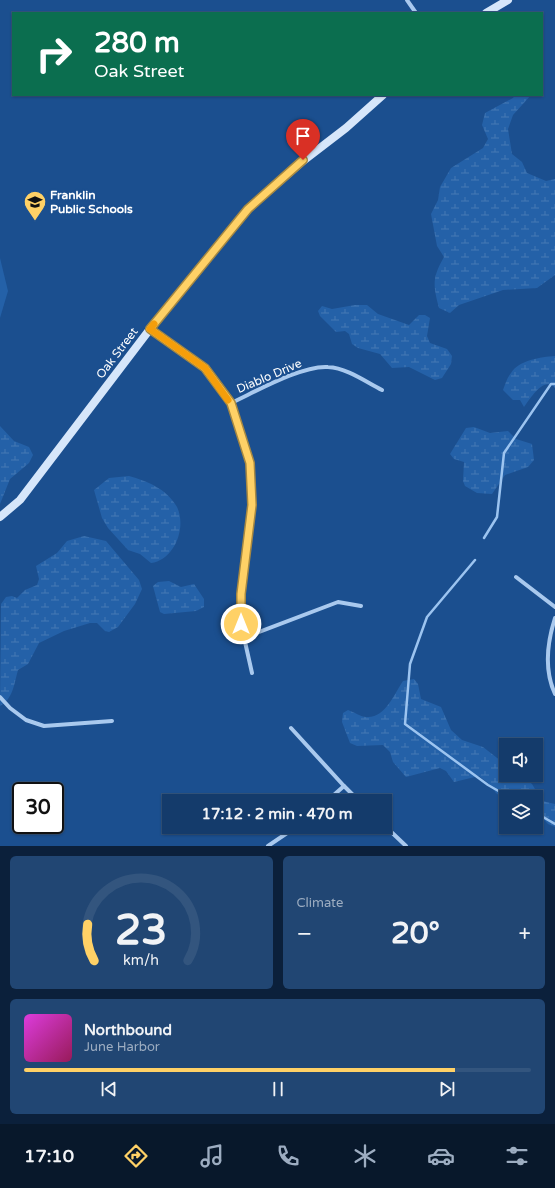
<!DOCTYPE html>
<meta charset="utf-8">
<style>
:root{--surface:#143b6b;--page:#214673;--text:#f1f3f6;--muted:#9dadc1;--line:#33557e;--accent:#ffd166}
body{margin:0;font-family:"Varela Round",sans-serif;background:var(--page);color:var(--text);height:100vh;display:flex;flex-direction:column;font-size:15px;white-space:nowrap}
*{box-sizing:border-box;margin:0}
p{font-size:13px;color:var(--muted)}
.icon{flex:none;width:22px;height:22px;fill:none;stroke:currentColor;stroke-width:2;stroke-linecap:round;stroke-linejoin:round}
.map{position:relative;height:846px;overflow:hidden}
.side{display:flex;flex-direction:column;gap:10px;padding:10px;background:#0b203b;flex:1}
.side>*{flex:none}
.guide{position:absolute;left:12px;top:12px;width:531px;height:84px;border-radius:0px;box-shadow:0 1px 3px #0004,0 0 0 1px var(--line);background:#0b6e4f;color:#fff;overflow:hidden}
.fabs{position:absolute;left:499px;top:738px;display:grid;gap:8px}
.fabs a{display:grid;place-items:center;width:44px;height:44px;border-radius:0px;background:var(--surface);box-shadow:0 1px 3px #0004,0 0 0 1px var(--line);font-size:20px}
.speed{position:absolute;left:12px;top:782px;display:flex;gap:8px;font-size:20px;font-weight:700;text-align:center}
.speed>*{display:grid;place-content:center;width:52px;height:52px;border-radius:50%;background:var(--surface);box-shadow:0 1px 3px #0004,0 0 0 1px var(--line);line-height:1}
.speed .limit{border:2px solid #111;border-radius:6px;background:#fff;color:#111}
.pin{position:absolute;display:grid;place-items:center;width:34px;height:34px;color:#fff;margin:-41px -17px;border-radius:50% 50% 50% 0;rotate:-45deg;box-shadow:0 0 4px #0007}
.pin .icon{rotate:45deg}
.me{position:absolute;width:44px;margin:-22px;rotate:0deg;stroke-linejoin:round;filter:drop-shadow(0 0 3px #0008)}
.turn{display:flex;align-items:center;gap:14px;height:84px;padding:0 16px;font-size:18px}
.turn .icon{width:52px;height:52px;stroke-width:2.5}
.turn b{display:block;font-size:28px;line-height:34px}
.big{font-size:30px;font-weight:800;line-height:1.1}
.side .tile{flex:1;display:flex;flex-direction:column;justify-content:center;gap:6px;min-width:0;padding:0 14px;border-radius:6px;background:var(--page)}
.side .dial{align-items:center;gap:0}
.dial svg{height:104px;overflow:visible;fill:none;stroke:var(--line);stroke-width:7;stroke-linecap:round;text-anchor:middle}
.dial text{fill:var(--text);stroke:none}
.song{display:flex;align-items:center;gap:12px}
.cover{width:48px;height:48px;border-radius:6px;background:linear-gradient(135deg,hsl(300 70% 55%),hsl(330 70% 35%))}
.played{height:4px;border-radius:2px;background:linear-gradient(90deg,var(--accent) 85%,var(--line) 85%)}
.keys{display:flex;justify-content:space-around;direction:ltr}
.heat{display:flex;justify-content:space-between;align-items:center;font-size:22px;direction:ltr}
.side .tiles{flex:1;display:grid;gap:10px;grid-template-columns:1fr 1fr}
.tile:last-child{grid-column:span 2}
.trip{position:absolute;left:162px;top:794px;width:230px;height:40px;border-radius:0px;background:var(--surface);box-shadow:0 1px 3px #0004,0 0 0 1px var(--line);font-weight:800;line-height:40px;text-align:center}
.tab-bar{display:flex;height:64px;justify-content:space-around;align-items:center;background:#08182b;color:var(--muted)}
.tab-bar .icon{width:28px;height:28px}
.tab-bar .on{color:var(--accent)}
.tab-bar b{font-size:18px;color:var(--text)}
.map>svg:first-child{display:block}
.wetland{fill:url(#wetland-marsh)}
.park{fill:#2461a8}
.lines{fill:none;stroke-linecap:round;stroke-linejoin:round}
.stream{stroke:#9cc4f0;stroke-width:2.5}
.minor{stroke:#a9c9ee;stroke-width:4}
.secondary{stroke:#d6e6fa;stroke-width:8}
.route-casing{stroke:#a68842;stroke-width:10}
.route{stroke:#ffd166;stroke-width:7}
.slow{stroke:#f59e0b;stroke-width:7}
.labels{text-anchor:middle;stroke-width:4;stroke-linejoin:round;paint-order:stroke}
.poi-label{font-size:12px;font-weight:bold;fill:#fff;stroke:#1b4f8f;text-anchor:start}
.street-label{font-size:12px;fill:#fff;stroke:#1b4f8f}
</style>
<div class="map">
<svg width="555" height="846" viewBox="0 0 555 846">
<defs>
<pattern id="wetland-marsh" width="20" height="14" patternUnits="userSpaceOnUse"><rect width="20" height="14" fill="#2461a8"/><path d="M1 5h8M5 5V1M11 12h8M15 12V8" fill="none" stroke="#4579b5"/></pattern>
</defs>
<rect width="100%" height="100%" fill="#1b4f8f"/>
<!-- wetland -->
<g class="wetland">
<path d="M515 95H531L513 115 508 129 512 154 522 162 527 173 546 181 555 179V275L537 288 503 290 459 305 450 313 439 308C433 285 432 278 444 257L437 246 431 214 438 200 440 187 451 168 483 148 488 139 482 125 485 113 513 98Z"/>
<path d="M355 305H367L378 314 409 325 419 315H425L430 318 427 336 430 343 447 349 452 356 451 364 442 378 435 380 409 367 392 368 380 354 358 348 352 344 349 334 345 331 336 332 320 316 318 311 322 306 332 309Z"/>
<path d="M555 356V388C544 375 530 399 524 407L520 400H513L503 390C505 385 507 378 511 373 519 360 541 357 555 356Z"/>
<path d="M0 426 14 441 29 447 33 455 29 463 10 479 0 504Z"/>
<path d="M474 427 490 433 508 431 516 439 532 444 534 460 528 467 505 475 492 494 477 493 465 486 463 481 464 462 454 459 450 454 466 428Z"/>
<path d="M129 476C147 481 167 489 177 507 187 528 174 560 151 563L140 554 128 550 108 528 102 518 94 490 109 478Z"/>
<path d="M84 536 106 541 139 580 142 589 135 604 118 627 109 632 105 631 97 623H90L64 631 39 643 28 664 18 670C14 684 13 699 0 706L1 604 6 597 12 596 17 598 25 590 37 585 39 579 36 566 57 553 67 541Z"/>
<path d="M169 581 181 587 194 584 204 599V607L196 611 164 614 160 612 153 586 158 582Z"/>
<path d="M414 679 418 684 421 699 441 707 451 730 462 740 483 747 501 761 506 763V775H521L532 784 542 801 555 804V827L548 824 536 811V797L506 798 497 794 488 783 479 776 454 782 446 771 440 768 406 777 393 762 390 752 383 745 357 746 350 743 342 722 343 713 348 710C354 712 361 717 366 717 385 719 394 694 403 681Z"/>
</g>
<!-- park -->
<path class="park" d="M0 258 8 291 0 318Z"/>
<g class="lines">
<!-- stream -->
<g class="stream">
<path d="M484 538 497 517 504 453 551 384H555"/>
<path d="M475 560 427 617 410 664 405 724 488 785 509 797"/>
<path d="M536 813 555 824"/>
</g>
<!-- minor -->
<g class="minor">
<path d="M407 0 416 13"/>
<path d="M150 329 205 369 231 403 250 463 251 505 241 594V624L252 673"/>
<path d="M231 403C255 392 302 365 328 367 347 368 366 382 382 390"/>
<path d="M516 577 555 607"/>
<path d="M555 618C547 643 544 670 555 694"/>
<path d="M243 638 338 602 361 606"/>
<path d="M0 697 10 708 26 720 44 726 112 721"/>
<path d="M291 728 344 786 359 801"/>
<path d="M327 801 344 786"/>
<path d="M385 826 406 846"/>
<path d="M268 846 296 827"/>
</g>
<!-- secondary -->
<g class="secondary">
<path d="M486 13 508 0"/>
<path d="M0 517 20 500 150 329 248 209 303 161 346 128 383 95"/>
</g>
</g>
<g class="lines">
<!-- route casing -->
<g class="route-casing">
<path id="route" d="M241 624V594L252 505 250 463 231 403 205 368 150 329 248 209 303 160"/>
</g>
<!-- route -->
<use href="#route" class="route"/>
<!-- slow -->
<path class="slow" d="M154 324 150 329 205 368 228 400"/>
</g>
<!-- icons -->
<defs>
<g id="school-pin" transform="scale(1.15)"><path d="M0 17L-7.5 6A9.5 9.5 0 1 1 7.5 6Z" fill="#ffd166" stroke="#1b4f8f"/><path d="M0-5L7-2L0 1L-7-2ZM-4 1L0 2.5L4 1V4Q0 6-4 4Z" fill="#111"/></g>
</defs>
<g fill-rule="evenodd">
<use href="#school-pin" x="35" y="202"/>
</g>
<g class="labels">
<!-- poi labels -->
<g class="poi-label">
<text x="50" y="199">Franklin<tspan x="50" dy="14">Public Schools</tspan></text>
</g>
<!-- street labels -->
<g class="street-label">
<text transform="translate(117 353) rotate(-53)" y="4">Oak Street</text>
<text transform="translate(269 376) rotate(-23)" y="4">Diablo Drive</text>
</g>
</g>
</svg>
<div class="fabs">
<a><svg class="icon" aria-label="sound" viewBox="0 0 24 24"><path d="M4 9h4l5-4v14l-5-4H4zM17 9q2 3 0 6"/></svg></a>
<a><svg class="icon" aria-label="layers" viewBox="0 0 24 24"><path d="M12 4l9 5-9 5-9-5zM3 14l9 5 9-5"/></svg></a>
</div>
<div class="speed"><div class="limit">30</div></div>
<div class="pin" style="left:303px;top:160px;background:#d93025"><svg class="icon" aria-label="arrive" viewBox="0 0 24 24"><path d="M6 21V4h12l-3 4 3 4H6"/></svg></div>
<svg class="me" style="left:241px;top:624px" viewBox="-20 -20 40 40"><circle r="17" fill="#ffd166" stroke="#fff" stroke-width="3"/><path d="M0-11L8 9 0 5-8 9z" fill="#fff"/></svg>
<div class="trip">17:12 · 2 min · 470 m</div>
<div class="guide">
<div class="turn"><svg class="icon" aria-label="right" viewBox="0 0 24 24"><path d="M7 20v-9h11M14 6l5 5-5 5"/></svg><div><b>280 m</b>Oak Street</div></div>
</div>
</div>
<section class="side">
<div class="tiles">
<div class="tile dial"><svg viewBox="0 0 100 80">
<path d="M14 69A42 42 0 1 1 86 69"/>
<path d="M14 69A42 42 0 0 1 9 41" stroke="#ffd166"/>
<text x="50" y="56" font-size="32" font-weight="700">23</text>
<text x="50" y="72" font-size="11">km/h</text>
</svg></div>
<div class="tile"><p>Climate</p>
<div class="heat"><a>−</a><b class="big">20°</b><a>+</a></div>
</div>
<div class="tile">
<div class="song"><i class="cover"></i><div><b>Northbound</b><p>June Harbor</p></div></div>
<div class="played"></div>
<div class="keys"><svg class="icon" aria-label="previous" viewBox="0 0 24 24"><path d="M18 5L8 12l10 7zM5 5v14"/></svg><svg class="icon" aria-label="pause" viewBox="0 0 24 24"><path d="M8 5v14M16 5v14"/></svg><svg class="icon" aria-label="next" viewBox="0 0 24 24"><path d="M6 5l10 7-10 7zM19 5v14"/></svg></div>
</div>
</div>
</section>
<nav class="tab-bar">
<b>17:10</b>
<svg class="icon on" aria-label="directions" viewBox="0 0 24 24"><path d="M12 3l9 9-9 9-9-9zM9 14v-3h6M13 9l2 2-2 2"/></svg>
<svg class="icon" aria-label="music" viewBox="0 0 24 24"><path d="M9 18V5l10-2v13"/><circle cx="6" cy="18" r="3"/><circle cx="16" cy="16" r="3"/></svg>
<svg class="icon" aria-label="phone" viewBox="0 0 24 24"><path d="M5 4h4l2 5-3 2q2 4 5 5l2-3 5 2v4C11 20 4 13 5 4z"/></svg>
<svg class="icon" aria-label="climate" viewBox="0 0 24 24"><path d="M12 3v18M4 7l16 10M4 17L20 7"/></svg>
<svg class="icon" aria-label="car" viewBox="0 0 24 24"><path d="M5 17H2v-5l4-1 3-4h7l3 4 3 1v5h-3M9 17h6M6 11h13"/><circle cx="7" cy="17" r="2"/><circle cx="17" cy="17" r="2"/></svg>
<svg class="icon" aria-label="filters" viewBox="0 0 24 24"><path d="M4 7h16M4 17h16"/><circle cx="9" cy="7" r="2"/><circle cx="15" cy="17" r="2"/></svg>
</nav>
